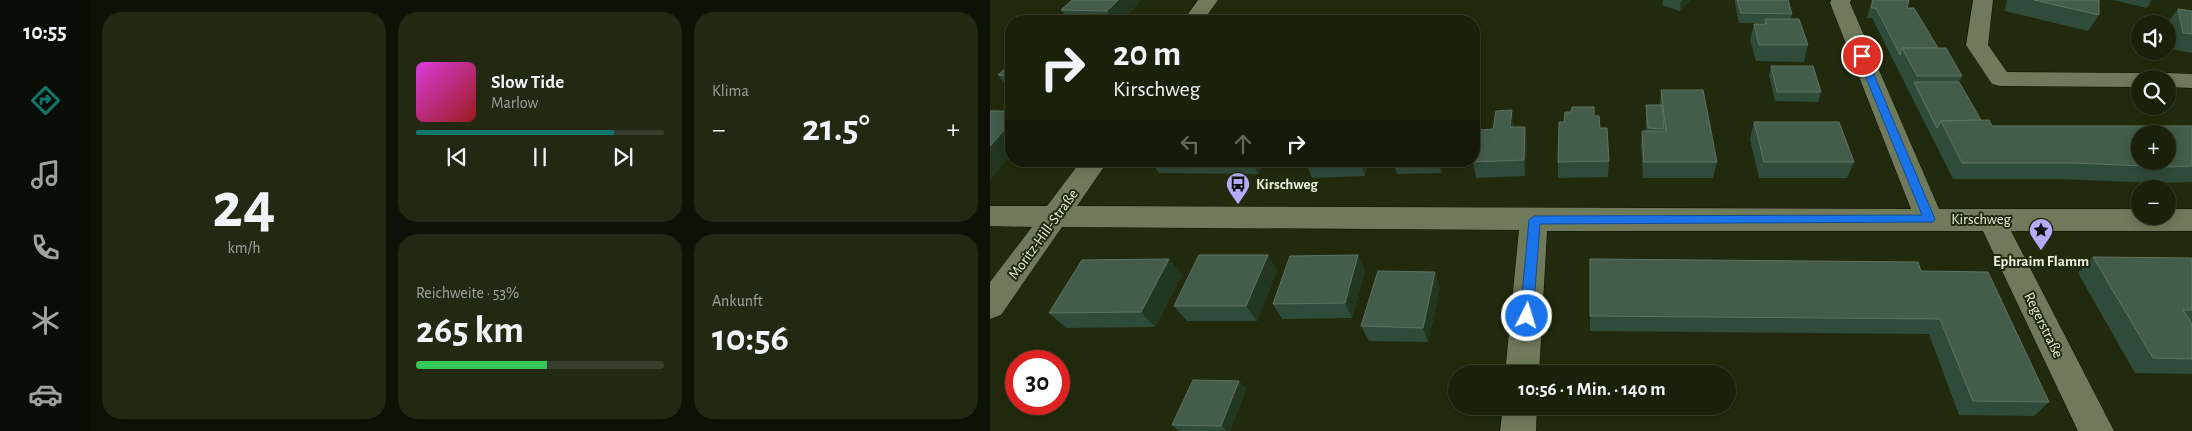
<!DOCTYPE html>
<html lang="de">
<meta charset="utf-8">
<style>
:root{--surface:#1a200a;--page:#232813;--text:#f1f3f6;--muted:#9fa39c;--line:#383e2b;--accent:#0f766e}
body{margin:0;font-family:"Alegreya Sans",sans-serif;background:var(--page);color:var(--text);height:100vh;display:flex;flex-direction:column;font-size:19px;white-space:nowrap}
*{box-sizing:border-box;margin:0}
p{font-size:16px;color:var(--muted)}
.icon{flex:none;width:28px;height:28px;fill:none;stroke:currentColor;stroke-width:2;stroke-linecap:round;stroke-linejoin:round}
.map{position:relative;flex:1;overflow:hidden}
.drawer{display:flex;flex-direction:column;gap:12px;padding:12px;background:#0e1206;width:900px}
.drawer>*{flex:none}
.hud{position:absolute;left:15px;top:15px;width:475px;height:152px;border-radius:20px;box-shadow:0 2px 12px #0003,0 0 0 1px var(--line);background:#1a200a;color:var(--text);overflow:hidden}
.fabs{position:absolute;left:1141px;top:15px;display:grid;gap:10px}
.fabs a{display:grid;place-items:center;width:45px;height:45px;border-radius:50%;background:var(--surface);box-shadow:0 2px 12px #0003,0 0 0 1px var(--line);font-size:25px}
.speed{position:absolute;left:15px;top:350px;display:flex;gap:10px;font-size:25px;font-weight:700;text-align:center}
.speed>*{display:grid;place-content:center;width:65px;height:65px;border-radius:50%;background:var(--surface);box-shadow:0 2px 12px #0003,0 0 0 1px var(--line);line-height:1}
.speed .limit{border:8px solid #d22;background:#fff;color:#111}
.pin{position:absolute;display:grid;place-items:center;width:42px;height:42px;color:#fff;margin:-21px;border:2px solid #fff;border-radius:50%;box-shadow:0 1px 5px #0007}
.me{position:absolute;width:55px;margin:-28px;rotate:5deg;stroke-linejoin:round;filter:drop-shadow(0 0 4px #0008)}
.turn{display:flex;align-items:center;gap:18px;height:105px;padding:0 25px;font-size:22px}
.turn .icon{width:65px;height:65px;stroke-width:2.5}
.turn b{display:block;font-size:35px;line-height:42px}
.lanes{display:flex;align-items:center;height:48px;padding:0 25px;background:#0003;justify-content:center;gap:25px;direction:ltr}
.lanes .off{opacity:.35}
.big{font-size:38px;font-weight:700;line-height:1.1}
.drawer .tile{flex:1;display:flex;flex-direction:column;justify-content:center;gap:8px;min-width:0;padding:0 18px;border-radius:20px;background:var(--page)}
.drawer .dial{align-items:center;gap:0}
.dial b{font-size:65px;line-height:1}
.song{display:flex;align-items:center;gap:15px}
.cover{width:60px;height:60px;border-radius:8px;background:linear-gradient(135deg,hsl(300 70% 55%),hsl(0 70% 35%))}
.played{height:5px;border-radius:2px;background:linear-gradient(90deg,var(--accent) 80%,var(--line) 80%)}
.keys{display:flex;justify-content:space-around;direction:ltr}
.heat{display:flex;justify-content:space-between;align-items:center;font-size:28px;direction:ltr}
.charge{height:8px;border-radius:4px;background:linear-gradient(90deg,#34c759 53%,var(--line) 0)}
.drawer .tiles{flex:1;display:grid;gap:12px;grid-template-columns:repeat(3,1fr)}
.tile:first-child{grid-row:span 2}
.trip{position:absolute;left:458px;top:365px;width:288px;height:50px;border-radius:25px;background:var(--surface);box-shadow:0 2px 12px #0003,0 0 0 1px var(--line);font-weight:700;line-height:50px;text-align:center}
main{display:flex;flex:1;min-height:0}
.tab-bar{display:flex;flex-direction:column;width:90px;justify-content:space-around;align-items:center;background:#0a0d04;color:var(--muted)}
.tab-bar .icon{width:35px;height:35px}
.tab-bar .current{color:var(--accent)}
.tab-bar b{font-size:22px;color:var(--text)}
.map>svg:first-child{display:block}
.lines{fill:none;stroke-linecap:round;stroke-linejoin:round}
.minor-casing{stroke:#0c1300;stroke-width:1}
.minor{fill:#6f7a5a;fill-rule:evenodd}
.wall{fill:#2f4b39}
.shaded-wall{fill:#213720}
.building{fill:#435d4a;stroke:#5e7462;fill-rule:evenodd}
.route{fill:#1a73e8;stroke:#114b97}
.labels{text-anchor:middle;stroke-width:4;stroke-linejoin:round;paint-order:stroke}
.poi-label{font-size:15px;font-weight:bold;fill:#ebf1df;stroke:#222a0d;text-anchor:start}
.street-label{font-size:15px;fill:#ebf1df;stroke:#222a0d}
</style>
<main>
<nav class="tab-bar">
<b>10:55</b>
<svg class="icon current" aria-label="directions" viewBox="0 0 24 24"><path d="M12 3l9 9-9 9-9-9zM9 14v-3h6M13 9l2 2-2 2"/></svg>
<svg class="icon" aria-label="music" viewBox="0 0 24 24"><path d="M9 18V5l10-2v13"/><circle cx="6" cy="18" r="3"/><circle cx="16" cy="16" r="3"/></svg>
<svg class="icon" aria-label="phone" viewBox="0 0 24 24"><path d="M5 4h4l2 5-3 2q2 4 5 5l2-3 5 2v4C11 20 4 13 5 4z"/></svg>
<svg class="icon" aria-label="climate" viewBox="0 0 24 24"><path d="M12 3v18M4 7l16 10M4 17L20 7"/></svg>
<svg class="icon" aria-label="car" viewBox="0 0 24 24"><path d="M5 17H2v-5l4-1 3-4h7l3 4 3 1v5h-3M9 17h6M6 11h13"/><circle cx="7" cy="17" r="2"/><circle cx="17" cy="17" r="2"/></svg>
</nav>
<section class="drawer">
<div class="tiles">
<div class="tile dial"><b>24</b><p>km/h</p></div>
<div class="tile">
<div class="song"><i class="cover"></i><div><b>Slow Tide</b><p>Marlow</p></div></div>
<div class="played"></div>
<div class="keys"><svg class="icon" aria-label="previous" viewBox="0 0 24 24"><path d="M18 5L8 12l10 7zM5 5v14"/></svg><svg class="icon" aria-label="pause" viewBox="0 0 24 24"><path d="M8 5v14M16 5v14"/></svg><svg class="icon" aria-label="next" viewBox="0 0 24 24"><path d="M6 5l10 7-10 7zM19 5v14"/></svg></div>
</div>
<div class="tile"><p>Klima</p>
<div class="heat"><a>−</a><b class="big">21.5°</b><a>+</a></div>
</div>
<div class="tile"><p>Reichweite · 53%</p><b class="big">265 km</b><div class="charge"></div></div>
<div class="tile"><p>Ankunft</p><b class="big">10:56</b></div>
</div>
</section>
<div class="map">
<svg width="1202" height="431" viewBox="0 0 1202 431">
<rect width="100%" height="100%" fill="#222a0d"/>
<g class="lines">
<!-- minor casing -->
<g class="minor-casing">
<g id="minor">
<path d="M208 0H228L213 21H193Z"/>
<path d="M841 0H861L860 3 949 209H1150V216H1178V209H1202V231H1021L1124 431H1088L993 231H557L549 374H515L529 230 72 227 11 315 0 319V282L42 227 0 226V206H57L91 161H118L87 206 921 209 840 3Z"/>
<path d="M983 0H1003L998 45 1017 72 1150 73 1158 75 1160 79H1150V87L1010 86 1002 84 976 45Z"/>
<path d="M1178 73 1202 74V88L1178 87V79H1168L1170 75Z"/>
<path d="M513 406H547L546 431H510Z"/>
</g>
</g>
<!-- minor -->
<use href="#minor" class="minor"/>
</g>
<!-- wall -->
<g class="wall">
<path d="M151 0 132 21H79L71 10Z"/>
<path d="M673 0H700L690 11 672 5Z"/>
<path d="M745 0H798L802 14 801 19 818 45 814 62 766 61 760 40 764 24H774V23H749L745 4Z"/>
<path d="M882 0H919L917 8 948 48 972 76 969 82 991 120 1002 126H1202V182L1166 183 1069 179H963L882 18H877Z"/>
<path d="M1017 0H1109V15L1098 31 1015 11Z"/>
<path d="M1123 0H1162L1157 8Z"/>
<path d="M1188 9 1202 11V53L1180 49 1178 34V24H1176Z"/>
<path d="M21 63V91L8 75Z"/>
<path d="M781 66 831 92 828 102 785 101 779 75Z"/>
<path d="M671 90 727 162 723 178H653L651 147 652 131H656V105H670Z"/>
<path d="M604 116 610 128 619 161 618 177 568 178V162L574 122Z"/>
<path d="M764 122 864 162 857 178H769L760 139Z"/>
<path d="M524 127 537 143 535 176 486 178 483 162 503 129Z"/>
<path d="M161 161H274L268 174 169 173Z"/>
<path d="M315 161H379L375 176 322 178Z"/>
<path d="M405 161H453L451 173 407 174 404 164Z"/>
<path d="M278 255 287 271 267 321H197L184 306Z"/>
<path d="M368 255 375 271 362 318 292 319 283 304Z"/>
<path d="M1103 257 1202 258V374L1145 373 1088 273Z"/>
<path d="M179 259 192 275 165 327 76 328 59 313Z"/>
<path d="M600 259 931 271 1059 402 1044 416 969 415 939 334 600 331Z"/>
<path d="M450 288 438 342 379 341 371 326Z"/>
<path d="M249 381 256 389 240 431H189L182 425Z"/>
</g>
<!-- shaded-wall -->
<g class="shaded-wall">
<path d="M128 0H151L132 21H123L117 11Z"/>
<path d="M693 0H700L690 11 691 2Z"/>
<path d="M522 110 524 127 522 143 520 127Z"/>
<path d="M21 122V155L0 180V146Z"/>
<path d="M535 127 537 143 535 176 534 160Z"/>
<path d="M261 161H274L268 174Z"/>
<path d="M370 161H379L375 176Z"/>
<path d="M449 161H453L451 173 448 164Z"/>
<path d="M278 255 287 271 267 321 256 306Z"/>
<path d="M368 255 375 271 362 318 355 303Z"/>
<path d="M179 259 192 275 165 327 151 312Z"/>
<path d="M445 272 450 288 438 342 433 328Z"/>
<path d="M249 381 256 389 240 431H237L231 426Z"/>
</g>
<!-- building -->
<g class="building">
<path d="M82 0H128L117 11 71 10Z"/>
<path d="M747 0H798L802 14 751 13Z"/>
<path d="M883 0H919L917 8H924L948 48H912L910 55 886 8H881Z"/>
<path d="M1044 0H1109V15Z"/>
<path d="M1188 9 1202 11V34L1193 33Z"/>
<path d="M775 19H809L818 45H769L764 24H776Z"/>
<path d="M912 48H956L972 76H927Z"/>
<path d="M21 63V76L8 75Z"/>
<path d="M781 66H823L831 92H787Z"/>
<path d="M924 82H969L991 120 951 121 947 128Z"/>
<path d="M671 90H713L727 162H654L652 131H676Z"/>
<path d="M656 105H672L674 129 658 128Z"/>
<path d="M582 107H604V116H609L610 128H617L619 161 568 162 569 122H574L575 112H581Z"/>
<path d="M522 110 520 127H535L534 160 483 162 484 161V155L487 130 503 129 506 111Z"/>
<path d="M0 111H21V122L0 146Z"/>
<path d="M999 120 1002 126H1202V166L1181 167 1081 163H972L951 121ZM1150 134H1178V161H1150Z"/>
<path d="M764 122H849L864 162H774Z"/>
<path d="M405 161H449L448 164H404Z"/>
<path d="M209 255H278L256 306H184Z"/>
<path d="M368 255 355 303 283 304 300 256Z"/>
<path d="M1103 257 1202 258V310H1193L1202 324V359L1163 358Z"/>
<path d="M179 259 151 312 59 313 92 260Z"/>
<path d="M600 259 928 262 931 271 998 272 1059 402 983 401 950 319 600 316Z"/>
<path d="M388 271 445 272 433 328 371 326Z"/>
<path d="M203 380 249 381 231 426 182 425Z"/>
</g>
<!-- route -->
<path class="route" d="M869 54 876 56 945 219 943 222 550 224 543 316 537 322 532 320 530 316 539 220 544 216 932 215 867 56Z"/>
<!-- icons -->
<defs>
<g id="bus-pin" transform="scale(1.25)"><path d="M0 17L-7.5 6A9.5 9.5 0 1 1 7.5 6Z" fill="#b1adfa" stroke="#222a0d"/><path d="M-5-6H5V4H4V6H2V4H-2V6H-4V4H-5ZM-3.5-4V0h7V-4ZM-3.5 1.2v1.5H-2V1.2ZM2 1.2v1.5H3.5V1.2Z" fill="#111"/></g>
<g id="sight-pin" transform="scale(1.25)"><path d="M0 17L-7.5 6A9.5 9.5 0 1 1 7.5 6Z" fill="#b1adfa" stroke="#222a0d"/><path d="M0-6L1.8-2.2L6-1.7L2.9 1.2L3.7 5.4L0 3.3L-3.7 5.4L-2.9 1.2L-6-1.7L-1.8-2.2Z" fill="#111"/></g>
</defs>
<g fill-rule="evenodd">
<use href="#bus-pin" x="248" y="184"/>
<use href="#sight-pin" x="1051" y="230"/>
</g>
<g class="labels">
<!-- poi labels -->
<g class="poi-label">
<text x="266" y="189">Kirschweg</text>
<text x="1051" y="266" text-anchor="middle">Ephraim Flamm</text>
</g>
<!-- street labels -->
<g class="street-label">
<text x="991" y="224">Kirschweg</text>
<text transform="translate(53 234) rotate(-54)" y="5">Moritz-Hill-Straße</text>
<text transform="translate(1054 325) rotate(64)" y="5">Regerstraße</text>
</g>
</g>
</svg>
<div class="fabs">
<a><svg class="icon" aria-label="sound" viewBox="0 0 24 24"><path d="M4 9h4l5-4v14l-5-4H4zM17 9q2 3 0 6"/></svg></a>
<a><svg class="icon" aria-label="search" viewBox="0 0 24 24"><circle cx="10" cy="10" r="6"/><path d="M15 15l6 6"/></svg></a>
<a>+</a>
<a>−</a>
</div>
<div class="speed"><div class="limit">30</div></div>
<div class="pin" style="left:872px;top:56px;background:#d93025"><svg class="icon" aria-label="arrive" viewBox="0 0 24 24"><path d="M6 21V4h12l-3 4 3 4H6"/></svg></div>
<svg class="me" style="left:537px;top:316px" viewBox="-20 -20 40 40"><circle r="17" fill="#1a73e8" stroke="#fff" stroke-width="3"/><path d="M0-11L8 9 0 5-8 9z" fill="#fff"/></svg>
<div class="trip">10:56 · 1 Min. · 140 m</div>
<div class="hud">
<div class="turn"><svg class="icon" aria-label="right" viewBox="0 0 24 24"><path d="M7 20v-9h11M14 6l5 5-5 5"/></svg><div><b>20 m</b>Kirschweg</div></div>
<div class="lanes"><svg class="icon off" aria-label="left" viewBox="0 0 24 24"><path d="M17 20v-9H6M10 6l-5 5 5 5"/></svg><svg class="icon off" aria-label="ahead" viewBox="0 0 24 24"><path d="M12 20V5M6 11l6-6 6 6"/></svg><svg class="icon" aria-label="right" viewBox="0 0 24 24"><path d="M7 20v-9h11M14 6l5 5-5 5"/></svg></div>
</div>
</div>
</main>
